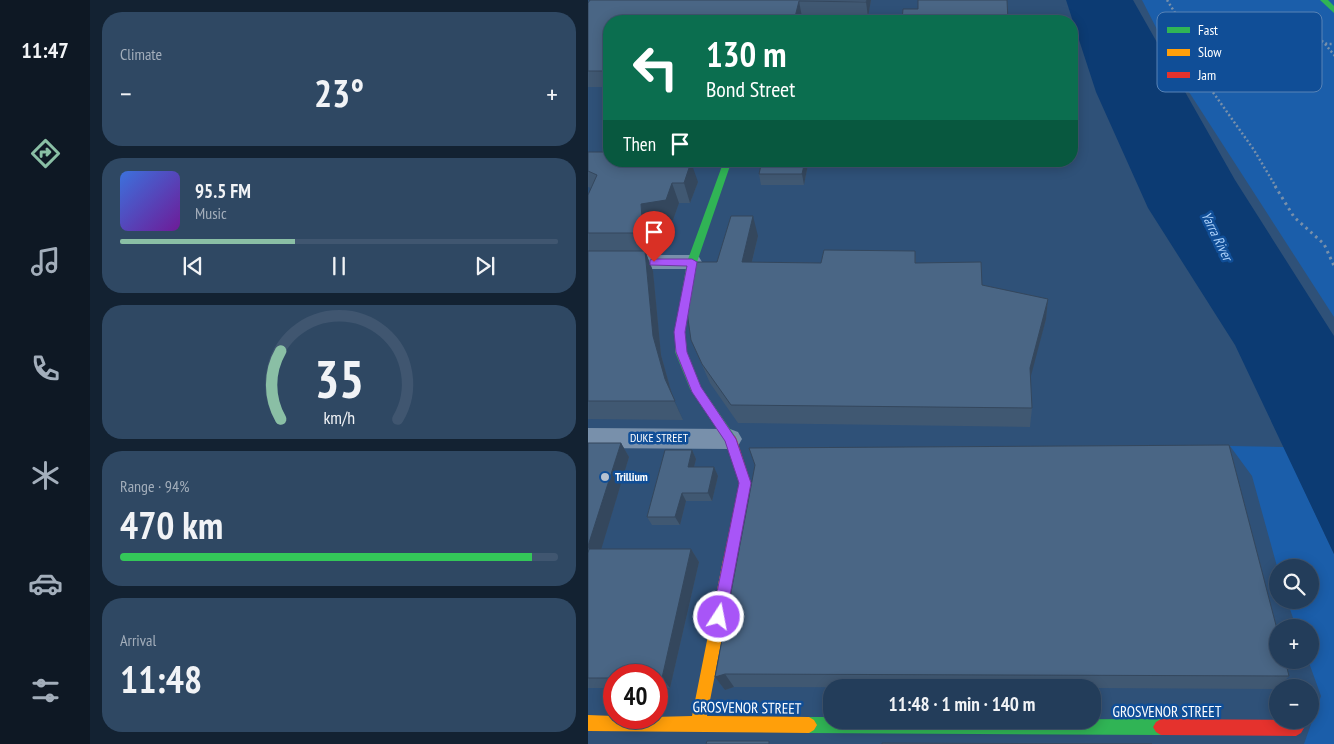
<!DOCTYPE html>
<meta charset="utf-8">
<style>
:root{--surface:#233d5a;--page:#2f4863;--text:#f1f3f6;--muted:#a3aebb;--line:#405670;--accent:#8abfa5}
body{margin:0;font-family:"PT Sans Narrow",sans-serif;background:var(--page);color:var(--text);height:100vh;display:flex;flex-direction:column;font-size:19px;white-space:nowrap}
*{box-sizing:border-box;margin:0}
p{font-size:16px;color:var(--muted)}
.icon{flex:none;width:28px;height:28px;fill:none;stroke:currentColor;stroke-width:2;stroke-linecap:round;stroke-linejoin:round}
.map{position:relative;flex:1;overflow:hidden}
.drawer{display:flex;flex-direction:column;gap:12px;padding:12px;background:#132232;width:498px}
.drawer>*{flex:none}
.hud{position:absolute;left:15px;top:15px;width:475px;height:152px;border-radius:20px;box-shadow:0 2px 12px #0003,0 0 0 1px var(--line);background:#0b6e4f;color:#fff;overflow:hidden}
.buttons{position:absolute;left:681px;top:559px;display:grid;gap:10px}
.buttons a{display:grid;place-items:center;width:50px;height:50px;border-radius:50%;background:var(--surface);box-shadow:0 2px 12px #0003,0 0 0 1px var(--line);font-size:25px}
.speed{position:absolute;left:15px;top:664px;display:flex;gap:10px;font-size:25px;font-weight:700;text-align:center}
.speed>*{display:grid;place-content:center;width:65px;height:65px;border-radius:50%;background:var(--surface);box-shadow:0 2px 12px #0003,0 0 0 1px var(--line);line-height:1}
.speed .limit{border:8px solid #d22;background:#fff;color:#111}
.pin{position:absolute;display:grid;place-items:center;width:42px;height:42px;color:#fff;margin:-51px -21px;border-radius:50% 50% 50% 0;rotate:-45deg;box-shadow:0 0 5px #0007}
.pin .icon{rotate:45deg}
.me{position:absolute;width:55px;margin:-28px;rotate:11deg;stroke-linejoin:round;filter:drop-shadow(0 0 4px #0008)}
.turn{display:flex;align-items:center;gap:18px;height:105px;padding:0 20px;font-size:22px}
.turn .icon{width:65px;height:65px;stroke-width:2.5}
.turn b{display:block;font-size:35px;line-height:42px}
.then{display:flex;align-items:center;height:48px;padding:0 20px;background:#0003;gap:10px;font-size:19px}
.big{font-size:38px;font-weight:600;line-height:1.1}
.drawer .tile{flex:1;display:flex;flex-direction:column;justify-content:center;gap:8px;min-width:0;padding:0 18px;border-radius:20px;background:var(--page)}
.drawer .dial{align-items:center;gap:0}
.dial svg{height:130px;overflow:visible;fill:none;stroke:var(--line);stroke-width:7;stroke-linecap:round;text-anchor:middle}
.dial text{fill:var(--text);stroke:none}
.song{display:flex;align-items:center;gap:15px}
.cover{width:60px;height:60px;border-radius:8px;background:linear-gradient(135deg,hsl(220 70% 55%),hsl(280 70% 35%))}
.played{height:5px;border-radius:2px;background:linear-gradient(90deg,var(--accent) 40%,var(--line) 40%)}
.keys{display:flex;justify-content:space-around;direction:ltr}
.heat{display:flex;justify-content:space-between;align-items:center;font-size:28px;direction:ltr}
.charge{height:8px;border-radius:4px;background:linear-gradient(90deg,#34c759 94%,var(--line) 0)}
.trip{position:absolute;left:235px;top:679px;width:278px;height:50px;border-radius:20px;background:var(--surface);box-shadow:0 2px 12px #0003,0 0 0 1px var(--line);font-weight:600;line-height:50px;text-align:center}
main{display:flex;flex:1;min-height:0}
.menu{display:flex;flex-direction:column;width:90px;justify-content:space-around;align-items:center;background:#0e1824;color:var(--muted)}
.menu .icon{width:35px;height:35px}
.menu .active{color:var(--accent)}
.menu b{font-size:22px;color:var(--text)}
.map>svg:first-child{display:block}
.green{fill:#1b5eaa}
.water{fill:#0c3b73}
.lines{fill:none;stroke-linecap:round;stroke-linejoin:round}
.path-far1{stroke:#7890ab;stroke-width:2.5;stroke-dasharray:2 2.5;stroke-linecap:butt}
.path{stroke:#7890ab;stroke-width:3;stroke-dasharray:2.5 4;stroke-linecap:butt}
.street{fill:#7890ab;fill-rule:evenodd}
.fast{fill:#30b455;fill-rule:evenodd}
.slow{fill:#ff9f0a;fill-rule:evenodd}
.jam{fill:#e5322d;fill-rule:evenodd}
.wall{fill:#405872}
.shaded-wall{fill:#34475d}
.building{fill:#4a6685;stroke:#34475d}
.route{fill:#a855f7;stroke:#6d37a1}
.poi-dot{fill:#b6c2d0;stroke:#104e97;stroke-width:2}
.labels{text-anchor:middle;stroke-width:5;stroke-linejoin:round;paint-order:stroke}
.street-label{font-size:12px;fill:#fff;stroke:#104e97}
.poi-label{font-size:12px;font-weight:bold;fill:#fff;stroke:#104e97;text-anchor:start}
.water-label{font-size:14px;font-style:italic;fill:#add2fb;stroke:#104e97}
.near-street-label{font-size:15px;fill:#fff;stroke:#104e97}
.key{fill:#104e97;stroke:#5883b6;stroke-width:1}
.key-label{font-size:14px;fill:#fff}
</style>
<main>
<nav class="menu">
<b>11:47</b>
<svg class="icon active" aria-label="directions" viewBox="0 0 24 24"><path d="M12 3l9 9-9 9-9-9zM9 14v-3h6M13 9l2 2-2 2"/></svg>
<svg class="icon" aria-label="music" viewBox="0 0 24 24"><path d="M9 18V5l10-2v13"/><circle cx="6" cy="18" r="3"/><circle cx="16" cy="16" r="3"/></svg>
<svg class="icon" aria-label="phone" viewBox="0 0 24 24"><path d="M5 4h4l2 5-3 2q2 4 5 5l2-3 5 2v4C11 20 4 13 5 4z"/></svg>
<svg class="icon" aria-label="climate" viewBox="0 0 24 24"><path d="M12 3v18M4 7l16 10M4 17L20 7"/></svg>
<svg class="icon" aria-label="car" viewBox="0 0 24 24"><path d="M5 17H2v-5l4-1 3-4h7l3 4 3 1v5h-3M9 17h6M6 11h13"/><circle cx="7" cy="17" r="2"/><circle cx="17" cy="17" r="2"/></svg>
<svg class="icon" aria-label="filters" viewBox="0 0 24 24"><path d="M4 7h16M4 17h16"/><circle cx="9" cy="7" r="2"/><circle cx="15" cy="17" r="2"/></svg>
</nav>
<section class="drawer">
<div class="tile"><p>Climate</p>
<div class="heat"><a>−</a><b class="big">23°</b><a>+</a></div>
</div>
<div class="tile">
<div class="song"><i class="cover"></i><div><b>95.5 FM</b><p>Music</p></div></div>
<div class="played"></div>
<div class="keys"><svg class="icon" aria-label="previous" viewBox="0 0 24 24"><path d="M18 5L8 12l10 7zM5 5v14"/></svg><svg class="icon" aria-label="pause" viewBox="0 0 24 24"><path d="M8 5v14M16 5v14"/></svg><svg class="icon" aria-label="next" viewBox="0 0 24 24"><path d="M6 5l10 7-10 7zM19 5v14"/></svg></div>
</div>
<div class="tile dial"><svg viewBox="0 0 100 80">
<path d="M14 69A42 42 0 1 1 86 69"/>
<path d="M14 69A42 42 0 0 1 14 27" stroke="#8abfa5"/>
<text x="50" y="56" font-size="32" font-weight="700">35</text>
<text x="50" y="72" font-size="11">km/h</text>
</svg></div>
<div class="tile"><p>Range · 94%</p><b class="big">470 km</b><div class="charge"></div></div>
<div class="tile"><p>Arrival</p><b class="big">11:48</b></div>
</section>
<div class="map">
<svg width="747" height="744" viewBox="0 0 747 744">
<rect width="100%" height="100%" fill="#2f5178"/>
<!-- green -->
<g class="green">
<path d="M554 0H746V317L601 92Z"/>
<path d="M642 446 696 447 746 554V744H716L733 696 720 660H722V628L708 627 699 600H722V568H690V570L664 476Z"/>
</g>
<!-- water -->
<path class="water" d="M478 0H545L647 180 746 336V554L647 345 560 208 508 92Z"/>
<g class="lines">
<!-- path-far1 -->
<g class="path-far1">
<path d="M579 0 589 16 617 81 666 150 688 187"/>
<path d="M599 43 657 34 672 28H689L713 29 739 44H747"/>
<path d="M737 44 747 56"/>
</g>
<!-- path -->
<path class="path" d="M687 186 706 217 736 244 747 268"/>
<!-- street -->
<g class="street">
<path d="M0 255H104L111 257 114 262 111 267 104 269H0Z"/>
<path d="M0 428 142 429 150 432 154 439 150 446 142 449 0 448Z"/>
</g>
<!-- fast -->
<g class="fast">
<path d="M732 0H740L747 7V14Z"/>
<path d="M32 161H142L143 163 109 262 97 332 99 352 113 387 147 436 149 440 147 444 143 445 139 444 102 389 87 352V332L99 262 134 166 36 164Z"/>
<path d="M221 717H244V720L573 719 578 722 581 727 578 732 573 735 221 733 216 730 213 725 216 720Z"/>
</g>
<!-- slow -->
<path class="slow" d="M142 554 147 556 149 560 119 716 221 717 226 720 229 725 226 730 221 733 0 731V715L26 716V718L104 716 135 560 137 556Z"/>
<!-- jam -->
<g class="jam">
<path d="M143 435 147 436 149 440 163 483 149 560 147 564 142 566 137 564 135 560 151 483 137 440 139 436Z"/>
<path d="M573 719 708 720 713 723 716 728 713 733 708 736 573 735 568 732 565 727 568 722Z"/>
</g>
</g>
<!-- wall -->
<g class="wall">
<path d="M283 0 280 17H214L21 21V107L16 92 18 87H0V3Z"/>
<path d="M0 152 110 182 102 203H91L85 220 61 224 63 253H58L65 271 73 355 85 398 95 420 0 419V195L3 188 0 187Z"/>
<path d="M174 161H220V164L216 185H173L171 174Z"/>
<path d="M170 236 164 262 233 263 327 251 328 263 394 285 460 299 458 319 442 377 444 408 442 427 150 423 122 383 103 340 129 262Z"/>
<path d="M0 443H33L41 457 13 549H103L111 562 82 688H69V675H26V688H0Z"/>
<path d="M104 450 108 459 106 467H126L130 476 124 501H98L92 525H64L59 517Z"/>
<path d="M167 465 701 676 689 689 504 688 146 687 137 690 127 677Z"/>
</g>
<!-- shaded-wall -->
<g class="shaded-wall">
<path d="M279 0H283L280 17 278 2Z"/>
<path d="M211 1 214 17 213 21H206Z"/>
<path d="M217 161H220V164L216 185 214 174Z"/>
<path d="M103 162 110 182 102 203 96 183Z"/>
<path d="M84 183 91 203 85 220 61 224 63 253 55 233 53 204Z"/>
<path d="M165 216 170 236 159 282 154 262Z"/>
<path d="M57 251 65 271 73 355 85 398 95 420 77 379 65 336Z"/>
<path d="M460 299 458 319 440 387 442 368Z"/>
<path d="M33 443 41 457 10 560 0 548V546Z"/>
<path d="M104 450 108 459 104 475 100 467Z"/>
<path d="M126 467 130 476 124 501 120 493Z"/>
<path d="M94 493 98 501 92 525 87 517Z"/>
<path d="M103 549 111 562 82 688 74 678Z"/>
<path d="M137 674 146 687 137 690 127 677Z"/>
</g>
<!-- building -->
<g class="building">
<path d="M2 0H279L278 2 211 1 206 21H21V71H0V3Z"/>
<path d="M330 0H419L420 21H314L315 9H330Z"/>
<path d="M21 81V92H16Z"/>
<path d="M0 152H21V161L103 162 96 183H84L78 200 53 204 55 233H0V195L9 175 0 171Z"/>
<path d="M174 161H217L214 174H171Z"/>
<path d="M143 216H165L154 262 233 263 236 250 327 251V263L393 262 394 285 460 299 442 368 444 408 143 405 114 364 103 340 99 312 108 262H129Z"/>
<path d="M0 251H57L65 336 77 379 87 401H0Z"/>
<path d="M0 443H33L0 546Z"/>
<path d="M641 445 690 633V660H697L701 676 137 674 127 677 167 465 161 448Z"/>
<path d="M77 450H104L100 467H126L120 493H94L87 517H59Z"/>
<path d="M1 549H103L74 678H69V675H26V678H0V553Z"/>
<path d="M119 741H181V744H118Z"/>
<path d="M294 743 564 744H294Z"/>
</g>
<!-- route -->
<path class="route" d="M66 259H104L109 262 97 332 99 352 113 387 148 439 163 483 138 617 136 622 131 624 126 622 124 617 151 483 137 441 104 392 88 352 86 332 99 266 62 265V260Z"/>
<!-- markers -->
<circle class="poi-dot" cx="17" cy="477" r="5"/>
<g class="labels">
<!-- street labels -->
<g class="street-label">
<text x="71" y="442">DUKE STREET</text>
</g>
<!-- poi labels -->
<g class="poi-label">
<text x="27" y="481">Trillium</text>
</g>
<!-- water labels -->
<g class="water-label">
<text transform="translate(629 236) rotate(64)" y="5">Yarra River</text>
</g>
<!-- near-street labels -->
<g class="near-street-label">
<text transform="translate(159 708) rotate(1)" y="5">GROSVENOR STREET</text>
<text x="579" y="717">GROSVENOR STREET</text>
</g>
</g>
<!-- legend -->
<rect x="569" y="12" width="165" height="80" rx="8" class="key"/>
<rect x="579" y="27" width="23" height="6" fill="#30b455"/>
<rect x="579" y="49" width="23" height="7" fill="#ff9f0a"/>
<rect x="579" y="72" width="23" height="6" fill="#e5322d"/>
<g class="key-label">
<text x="610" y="35">Fast</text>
<text x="610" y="57">Slow</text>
<text x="610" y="80">Jam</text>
</g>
</svg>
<div class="buttons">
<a><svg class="icon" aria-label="search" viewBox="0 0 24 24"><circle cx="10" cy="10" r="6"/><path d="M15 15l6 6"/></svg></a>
<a>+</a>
<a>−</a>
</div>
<div class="speed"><div class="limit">40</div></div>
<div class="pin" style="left:66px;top:262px;background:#d93025"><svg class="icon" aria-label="arrive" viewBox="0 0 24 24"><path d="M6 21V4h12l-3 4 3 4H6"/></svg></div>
<svg class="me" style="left:131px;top:617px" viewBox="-20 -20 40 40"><circle r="17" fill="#a855f7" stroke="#fff" stroke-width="3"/><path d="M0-11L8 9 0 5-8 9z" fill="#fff"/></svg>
<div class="trip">11:48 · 1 min · 140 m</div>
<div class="hud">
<div class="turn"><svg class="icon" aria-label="left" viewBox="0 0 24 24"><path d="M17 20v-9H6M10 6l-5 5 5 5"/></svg><div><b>130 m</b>Bond Street</div></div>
<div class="then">Then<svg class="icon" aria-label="arrive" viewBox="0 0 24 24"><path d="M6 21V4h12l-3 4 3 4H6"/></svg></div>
</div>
</div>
</main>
